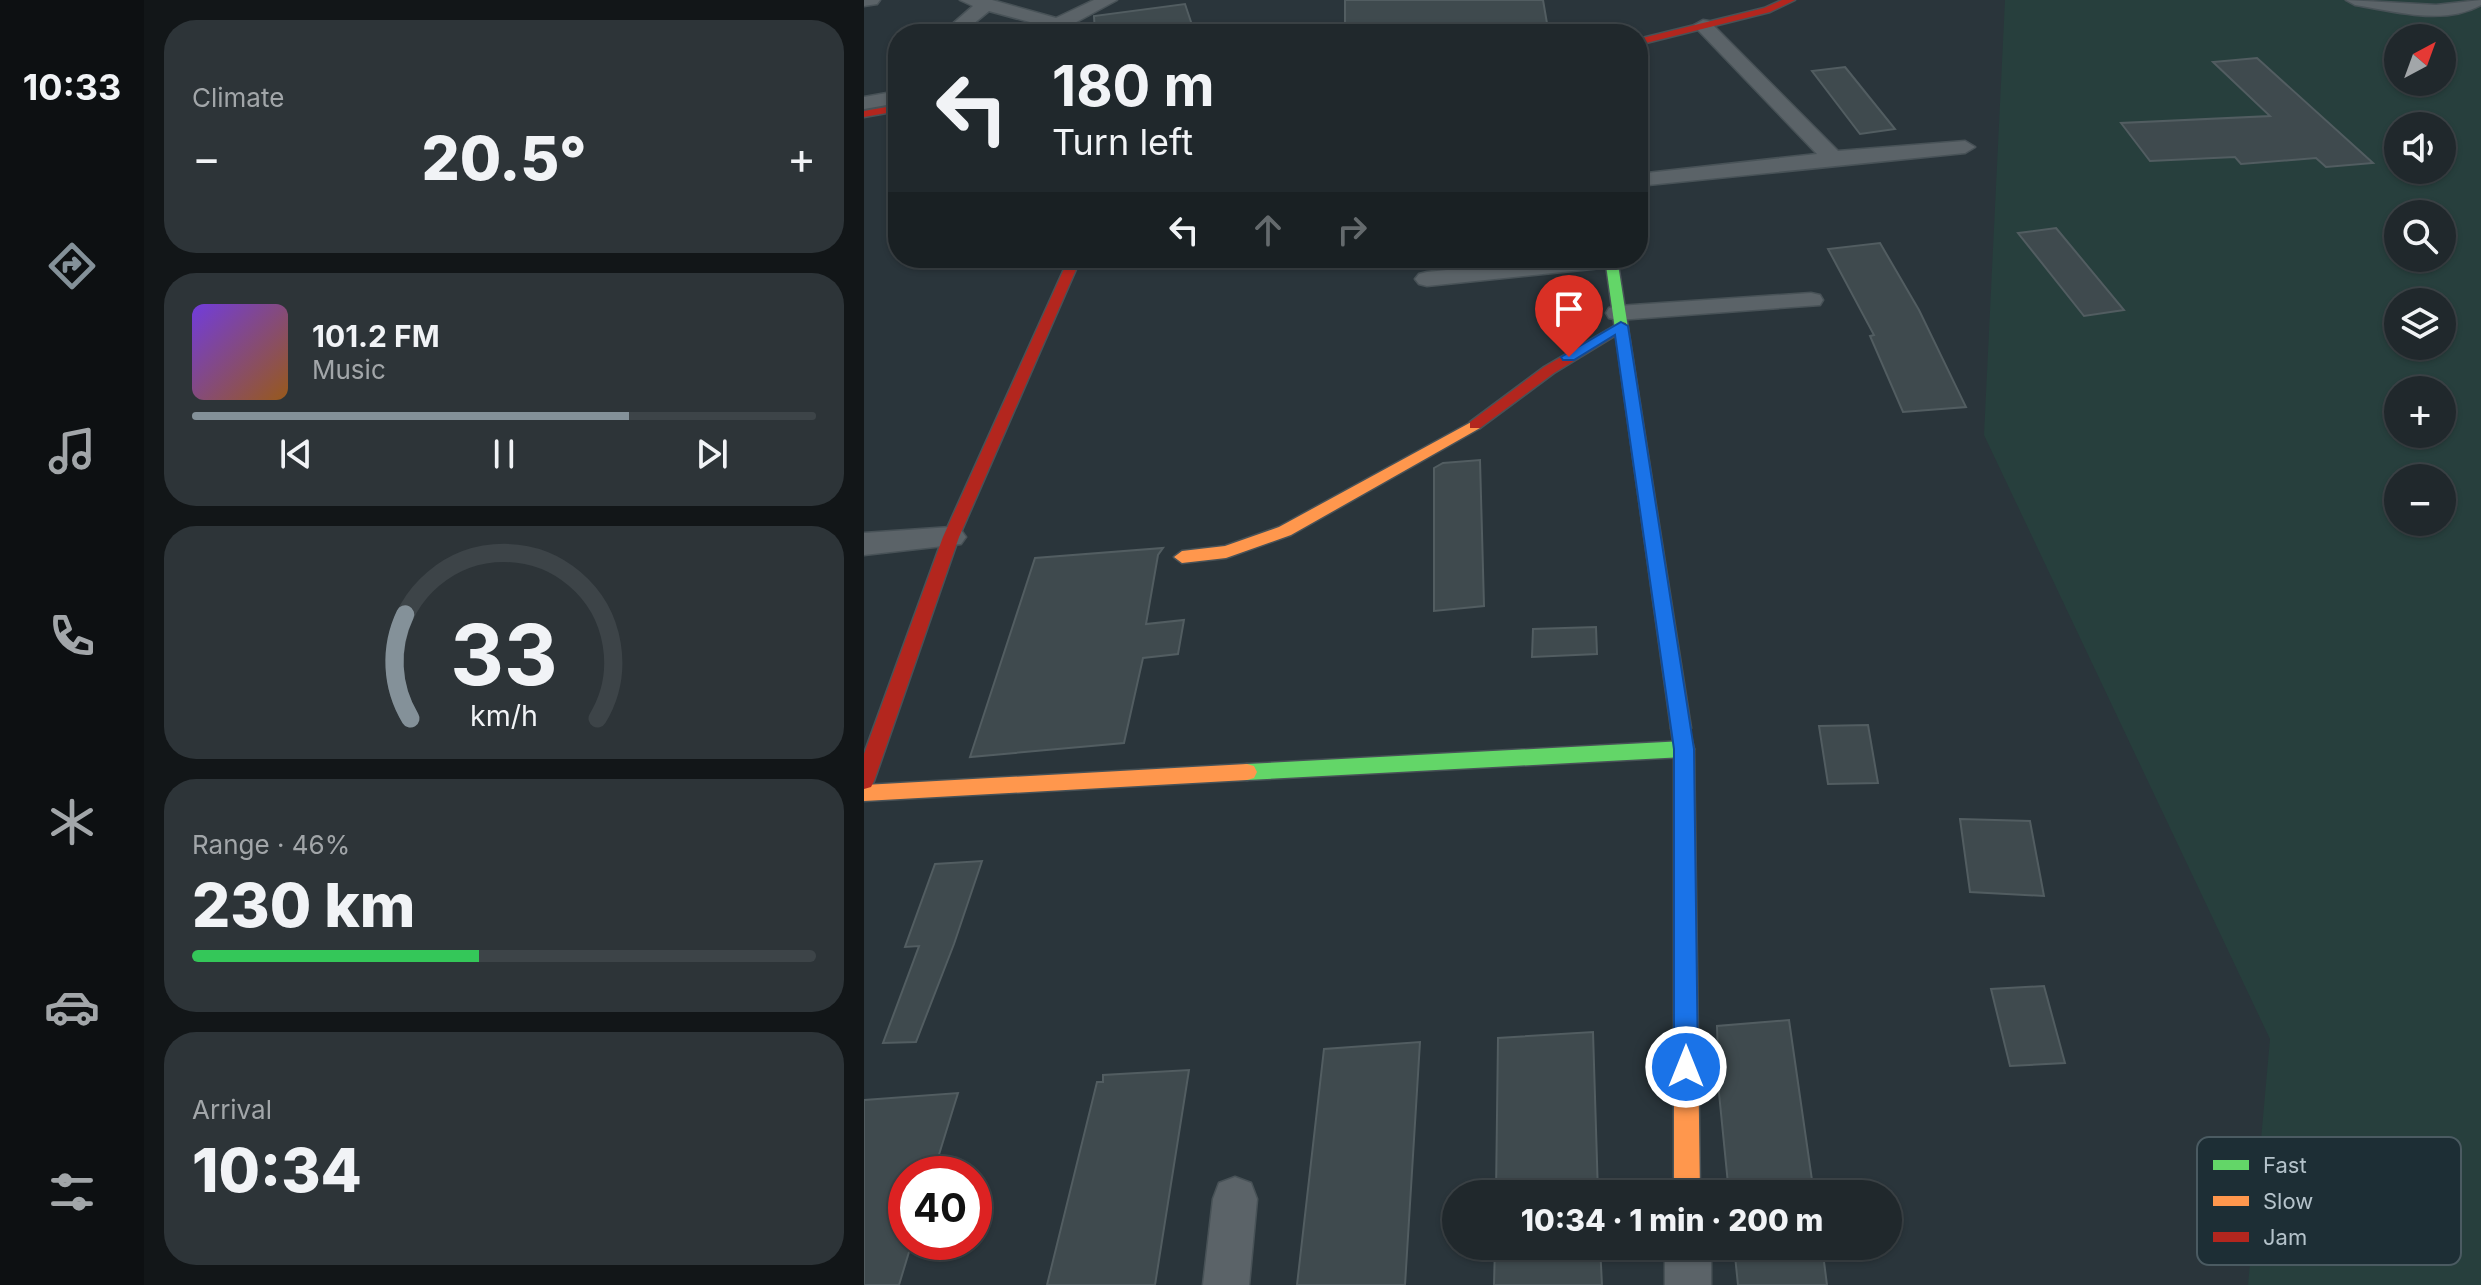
<!DOCTYPE html>
<meta charset="utf-8">
<style>
:root{--surface:#20282c;--page:#2d3438;--text:#f1f3f6;--muted:#a2a6a9;--line:#3d4448;--accent:#849199}
body{margin:0;font-family:Inter,sans-serif;background:var(--page);color:var(--text);height:100vh;display:flex;flex-direction:column;font-size:30px;white-space:nowrap}
*{box-sizing:border-box;margin:0}
p{font-size:26px;color:var(--muted)}
.icon{flex:none;width:44px;height:44px;fill:none;stroke:currentColor;stroke-width:2;stroke-linecap:round;stroke-linejoin:round}
.map{position:relative;flex:1;overflow:hidden}
.side{display:flex;flex-direction:column;gap:20px;padding:20px;background:#121618;width:720px}
.side>*{flex:none}
.top-card{position:absolute;left:24px;top:24px;width:760px;height:244px;border-radius:32px;box-shadow:0 2px 6px #0004,0 0 0 2px var(--line);background:#20282c;color:var(--text);overflow:hidden}
.needle{width:52px;rotate:41deg}
.controls{position:absolute;left:1520px;top:24px;display:grid;gap:16px}
.controls a{display:grid;place-items:center;width:72px;height:72px;border-radius:50%;background:var(--surface);box-shadow:0 2px 6px #0004,0 0 0 2px var(--line);font-size:40px}
.speed{position:absolute;left:24px;top:1156px;display:flex;gap:16px;font-size:40px;font-weight:700;text-align:center}
.speed>*{display:grid;place-content:center;width:104px;height:104px;border-radius:50%;background:var(--surface);box-shadow:0 2px 6px #0004,0 0 0 2px var(--line);line-height:1}
.speed .limit{border:12px solid #d22;background:#fff;color:#111}
.pin{position:absolute;display:grid;place-items:center;width:68px;height:68px;color:#fff;margin:-82px -34px;border-radius:50% 50% 50% 0;rotate:-45deg;box-shadow:0 0 8px #0007}
.pin .icon{rotate:45deg}
.me{position:absolute;width:88px;margin:-44px;rotate:0deg;stroke-linejoin:round;filter:drop-shadow(0 0 6px #0008)}
.turn{display:flex;align-items:center;gap:28px;height:168px;padding:0 32px;font-size:36px}
.turn .icon{width:104px;height:104px;stroke-width:2.5}
.turn b{display:block;font-size:56px;line-height:68px}
.lanes{display:flex;align-items:center;height:76px;padding:0 32px;background:#0003;justify-content:center;gap:40px;direction:ltr}
.lanes .off{opacity:.35}
.big{font-size:60px;font-weight:800;line-height:1.1}
.side .widget{flex:1;display:flex;flex-direction:column;justify-content:center;gap:12px;min-width:0;padding:0 28px;border-radius:32px;background:var(--page)}
.side .dial{align-items:center;gap:0}
.dial svg{height:208px;overflow:visible;fill:none;stroke:var(--line);stroke-width:7;stroke-linecap:round;text-anchor:middle}
.dial text{fill:var(--text);stroke:none}
.song{display:flex;align-items:center;gap:24px}
.cover{width:96px;height:96px;border-radius:12px;background:linear-gradient(135deg,hsl(260 70% 55%),hsl(30 70% 35%))}
.played{height:8px;border-radius:4px;background:linear-gradient(90deg,var(--accent) 70%,var(--line) 70%)}
.keys{display:flex;justify-content:space-around;direction:ltr}
.heat{display:flex;justify-content:space-between;align-items:center;font-size:44px;direction:ltr}
.charge{height:12px;border-radius:6px;background:linear-gradient(90deg,#34c759 46%,var(--line) 0)}
.trip{position:absolute;left:578px;top:1180px;width:460px;height:80px;border-radius:40px;background:var(--surface);box-shadow:0 2px 6px #0004,0 0 0 2px var(--line);font-weight:800;line-height:80px;text-align:center}
main{display:flex;flex:1;min-height:0}
.tabs{display:flex;flex-direction:column;width:144px;justify-content:space-around;align-items:center;background:#0d1012;color:var(--muted)}
.tabs .icon{width:56px;height:56px}
.tabs .current{color:var(--accent)}
.tabs b{font-size:36px;color:var(--text)}
.map>svg:first-child{display:block}
.green{fill:#273f3d;fill-rule:evenodd}
.building{fill:#3f4a4e;stroke:#525d61;stroke-width:2}
.lines{fill:none;stroke-linecap:round;stroke-linejoin:round}
.street-casing{stroke:#485257;stroke-width:3}
.fast-casing{stroke:#485257;stroke-width:3}
.slow-casing{stroke:#485257;stroke-width:3}
.jam-casing{stroke:#485257;stroke-width:3}
.street{fill:#5b6368;fill-rule:evenodd}
.fast{fill:#63d668;fill-rule:evenodd}
.slow{fill:#ff974d;fill-rule:evenodd}
.jam{fill:#b3261e;fill-rule:evenodd}
.route{fill:#1a73e8;stroke:#114b97;stroke-width:2}
.key{fill:#1d2e35;stroke:#4b5b62;stroke-width:2}
.key-label{font-size:22px;fill:#b5c3cb}
</style>
<main>
<nav class="tabs">
<b>10:33</b>
<svg class="icon current" aria-label="directions" viewBox="0 0 24 24"><path d="M12 3l9 9-9 9-9-9zM9 14v-3h6M13 9l2 2-2 2"/></svg>
<svg class="icon" aria-label="music" viewBox="0 0 24 24"><path d="M9 18V5l10-2v13"/><circle cx="6" cy="18" r="3"/><circle cx="16" cy="16" r="3"/></svg>
<svg class="icon" aria-label="phone" viewBox="0 0 24 24"><path d="M5 4h4l2 5-3 2q2 4 5 5l2-3 5 2v4C11 20 4 13 5 4z"/></svg>
<svg class="icon" aria-label="climate" viewBox="0 0 24 24"><path d="M12 3v18M4 7l16 10M4 17L20 7"/></svg>
<svg class="icon" aria-label="car" viewBox="0 0 24 24"><path d="M5 17H2v-5l4-1 3-4h7l3 4 3 1v5h-3M9 17h6M6 11h13"/><circle cx="7" cy="17" r="2"/><circle cx="17" cy="17" r="2"/></svg>
<svg class="icon" aria-label="filters" viewBox="0 0 24 24"><path d="M4 7h16M4 17h16"/><circle cx="9" cy="7" r="2"/><circle cx="15" cy="17" r="2"/></svg>
</nav>
<section class="side">
<div class="widget"><p>Climate</p>
<div class="heat"><a>−</a><b class="big">20.5°</b><a>+</a></div>
</div>
<div class="widget">
<div class="song"><i class="cover"></i><div><b>101.2 FM</b><p>Music</p></div></div>
<div class="played"></div>
<div class="keys"><svg class="icon" aria-label="previous" viewBox="0 0 24 24"><path d="M18 5L8 12l10 7zM5 5v14"/></svg><svg class="icon" aria-label="pause" viewBox="0 0 24 24"><path d="M8 5v14M16 5v14"/></svg><svg class="icon" aria-label="next" viewBox="0 0 24 24"><path d="M6 5l10 7-10 7zM19 5v14"/></svg></div>
</div>
<div class="widget dial"><svg viewBox="0 0 100 80">
<path d="M14 69A42 42 0 1 1 86 69"/>
<path d="M14 69A42 42 0 0 1 12 29" stroke="#849199"/>
<text x="50" y="56" font-size="32" font-weight="700">33</text>
<text x="50" y="72" font-size="11">km/h</text>
</svg></div>
<div class="widget"><p>Range · 46%</p><b class="big">230 km</b><div class="charge"></div></div>
<div class="widget"><p>Arrival</p><b class="big">10:34</b></div>
</section>
<div class="map">
<svg width="1617" height="1285" viewBox="0 0 1617 1285">
<rect width="100%" height="100%" fill="#2a353b"/>
<!-- green -->
<path class="green" d="M1141 0H1617V1285H1384L1406 1039 1120 435ZM1534 38H1578V82H1534ZM1534 126H1578V170H1534ZM1534 214H1578V258H1534ZM1534 302H1578V346H1534ZM1534 390H1578V434H1534ZM1534 478H1578V522H1534Z"/>
<!-- building -->
<g class="building">
<path d="M481 0H679L684 29 618 34H481Z"/>
<path d="M321 4 331 34H231L230 16Z"/>
<path d="M1393 58 1509 163 1462 167 1452 158 1377 164 1371 157 1286 161 1257 123 1406 116 1349 62Z"/>
<path d="M981 67 1031 129 996 134 948 71Z"/>
<path d="M1192 228 1260 310 1220 316 1154 233Z"/>
<path d="M1016 243 1055 310 1102 407 1039 412 1006 336 1010 335 964 249Z"/>
<path d="M616 460 620 606 570 611V468L579 463Z"/>
<path d="M299 548 294 555 282 624 320 620 314 654 279 658 260 743 106 757 171 558Z"/>
<path d="M732 627 733 654 668 657 669 629Z"/>
<path d="M1004 725 1014 783 964 784 955 726Z"/>
<path d="M1096 819 1166 821 1180 896 1106 892Z"/>
<path d="M118 861 90 944 52 1042 19 1043 55 946 41 947 71 864Z"/>
<path d="M1180 986 1201 1063 1146 1066 1127 989Z"/>
<path d="M925 1020 950 1194H865L855 1093 853 1026Z"/>
<path d="M729 1032 734 1194H632L634 1038Z"/>
<path d="M556 1042 541 1285H433L460 1049Z"/>
<path d="M325 1070 291 1285H183L233 1082H239V1075Z"/>
<path d="M94 1093 69 1174H42V1242H48L35 1285H0V1100Z"/>
<path d="M631 1246H736L738 1285H630Z"/>
<path d="M870 1246H958L963 1285H874Z"/>
</g>
<g class="lines">
<!-- street casing -->
<g class="street-casing">
<g id="street">
<path d="M0 0H16L13 4 0 6Z"/>
<path d="M96 0H128L192 18 230 0H253L205 26 211 34H193L188 28 125 11 97 34H77L109 6Z"/>
<path d="M1482 0 1572 5 1617 0V5C1580 26 1530 11 1491 5Z"/>
<path d="M839 20 845 21 974 151 1101 141 1111 147 1101 153 774 186V174L953 154 833 29 830 25Z"/>
<path d="M34 91V103L0 109V97Z"/>
<path d="M699 258 759 260 755 265 747 267 563 286 555 284 551 279 555 274 563 272Z"/>
<path d="M947 293 956 295 959 300 956 305 754 320 745 318 742 313 745 308 754 306Z"/>
<path d="M87 527 97 530 102 537 97 544 0 555V533Z"/>
<path d="M371 1177 387 1183 393 1199 385 1285H339L349 1199 355 1183Z"/>
<rect x="801" y="1246" width="46" height="39"/>
</g>
</g>
<!-- fast casing -->
<g class="fast-casing">
<g id="fast">
<path d="M741 258H753L827 728 824 733 817 736 810 733 807 728Z"/>
<path d="M820 741 827 743 830 749 827 755 820 757 383 780 376 778 373 772 376 766 383 764Z"/>
</g>
</g>
<!-- slow casing -->
<g class="slow-casing">
<g id="slow">
<path d="M611 420 616 422V428L427 535 362 558 318 563 310 557 318 551 361 546 415 527Z"/>
<path d="M817 720 824 723 830 749 836 1194H810V749L807 728 810 723Z"/>
<path d="M383 764 390 766 393 772 390 778 383 780 0 801V785Z"/>
</g>
</g>
<!-- jam casing -->
<g class="jam-casing">
<g id="jam">
<path d="M918 0H931L906 12 774 45V39L900 8Z"/>
<path d="M34 105V111L0 117V111Z"/>
<path d="M205 258H217L95 537 10 781 7 787 0 789V754L79 537Z"/>
<path d="M757 322 762 323V329L690 373 616 428H606V422L680 367Z"/>
</g>
</g>
<!-- street -->
<use href="#street" class="street"/>
<!-- fast -->
<use href="#fast" class="fast"/>
<!-- slow -->
<use href="#slow" class="slow"/>
<!-- jam -->
<use href="#jam" class="jam"/>
</g>
<!-- route -->
<path class="route" d="M757 322 764 326 830 749 834 1067 831 1075 822 1079 814 1075 810 1067V749L751 335 710 360H699L697 357Z"/>
<!-- legend -->
<rect x="1333" y="1137" width="264" height="128" rx="12" class="key"/>
<rect x="1349" y="1160" width="36" height="10" fill="#63d668"/>
<rect x="1349" y="1196" width="36" height="10" fill="#ff974d"/>
<rect x="1349" y="1232" width="36" height="10" fill="#b3261e"/>
<g class="key-label">
<text x="1399" y="1173">Fast</text>
<text x="1399" y="1209">Slow</text>
<text x="1399" y="1245">Jam</text>
</g>
</svg>
<div class="controls">
<a><svg class="needle" viewBox="-14 -14 28 28"><path d="M0-13l5 13h-10z" fill="#e53935"/><path d="M0 13l5-13h-10z" fill="#a2a6a9"/></svg></a>
<a><svg class="icon" aria-label="sound" viewBox="0 0 24 24"><path d="M4 9h4l5-4v14l-5-4H4zM17 9q2 3 0 6"/></svg></a>
<a><svg class="icon" aria-label="search" viewBox="0 0 24 24"><circle cx="10" cy="10" r="6"/><path d="M15 15l6 6"/></svg></a>
<a><svg class="icon" aria-label="layers" viewBox="0 0 24 24"><path d="M12 4l9 5-9 5-9-5zM3 14l9 5 9-5"/></svg></a>
<a>+</a>
<a>−</a>
</div>
<div class="speed"><div class="limit">40</div></div>
<div class="pin" style="left:705px;top:357px;background:#d93025"><svg class="icon" aria-label="arrive" viewBox="0 0 24 24"><path d="M6 21V4h12l-3 4 3 4H6"/></svg></div>
<svg class="me" style="left:822px;top:1067px" viewBox="-20 -20 40 40"><circle r="17" fill="#1a73e8" stroke="#fff" stroke-width="3"/><path d="M0-11L8 9 0 5-8 9z" fill="#fff"/></svg>
<div class="trip">10:34 · 1 min · 200 m</div>
<div class="top-card">
<div class="turn"><svg class="icon" aria-label="left" viewBox="0 0 24 24"><path d="M17 20v-9H6M10 6l-5 5 5 5"/></svg><div><b>180 m</b>Turn left</div></div>
<div class="lanes"><svg class="icon" aria-label="left" viewBox="0 0 24 24"><path d="M17 20v-9H6M10 6l-5 5 5 5"/></svg><svg class="icon off" aria-label="ahead" viewBox="0 0 24 24"><path d="M12 20V5M6 11l6-6 6 6"/></svg><svg class="icon off" aria-label="right" viewBox="0 0 24 24"><path d="M7 20v-9h11M14 6l5 5-5 5"/></svg></div>
</div>
</div>
</main>
